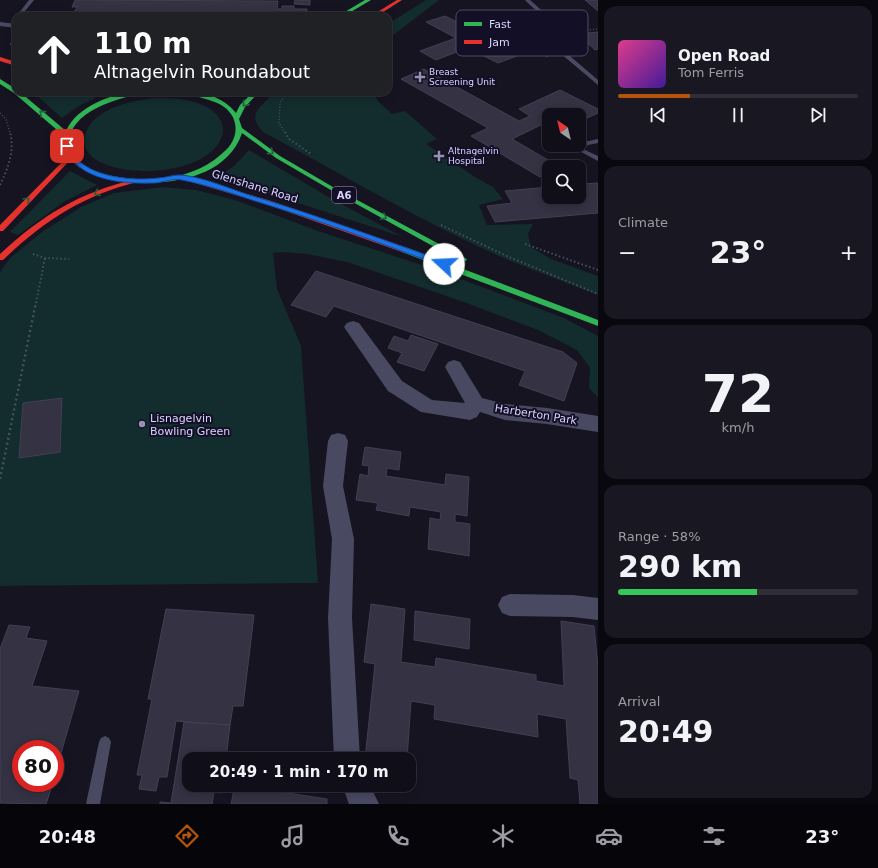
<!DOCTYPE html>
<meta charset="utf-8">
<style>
:root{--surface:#100f19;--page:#191822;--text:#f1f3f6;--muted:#9c9ca2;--line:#302f38;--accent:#b45309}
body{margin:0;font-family:"DejaVu Sans",sans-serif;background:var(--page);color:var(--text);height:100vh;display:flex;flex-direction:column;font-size:15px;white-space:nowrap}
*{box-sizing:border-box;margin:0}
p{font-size:13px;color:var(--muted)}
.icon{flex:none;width:22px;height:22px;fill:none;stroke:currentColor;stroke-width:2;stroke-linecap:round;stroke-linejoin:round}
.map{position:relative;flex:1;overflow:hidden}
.side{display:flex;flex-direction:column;gap:6px;padding:6px;background:#09080e;width:280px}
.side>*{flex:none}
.banner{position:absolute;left:12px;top:12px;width:380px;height:84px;border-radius:12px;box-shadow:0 2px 10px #0003,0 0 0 1px var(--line);background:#202124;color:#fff;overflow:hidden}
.needle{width:26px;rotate:325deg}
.fabs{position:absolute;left:542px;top:108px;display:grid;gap:8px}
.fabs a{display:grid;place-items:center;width:44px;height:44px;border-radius:8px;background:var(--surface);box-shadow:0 2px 10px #0003,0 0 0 1px var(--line);font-size:20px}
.speed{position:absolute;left:12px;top:740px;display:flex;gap:8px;font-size:20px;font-weight:700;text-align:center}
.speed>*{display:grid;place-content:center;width:52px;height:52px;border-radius:50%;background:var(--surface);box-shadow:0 2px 10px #0003,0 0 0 1px var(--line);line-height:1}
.speed .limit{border:6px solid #d22;background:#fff;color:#111}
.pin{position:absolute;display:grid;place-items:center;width:34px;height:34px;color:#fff;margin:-17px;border-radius:8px;box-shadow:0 2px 6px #0006}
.me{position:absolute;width:44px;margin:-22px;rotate:290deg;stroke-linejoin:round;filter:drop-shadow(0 0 3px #0008)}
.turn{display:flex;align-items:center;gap:14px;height:84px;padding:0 16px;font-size:18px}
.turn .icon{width:52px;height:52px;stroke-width:2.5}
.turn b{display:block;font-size:28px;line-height:34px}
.big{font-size:30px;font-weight:800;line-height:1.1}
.side .widget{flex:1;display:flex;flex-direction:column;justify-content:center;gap:6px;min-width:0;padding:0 14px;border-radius:12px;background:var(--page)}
.side .dial{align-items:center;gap:0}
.dial b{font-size:52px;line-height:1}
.song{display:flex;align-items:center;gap:12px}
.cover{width:48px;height:48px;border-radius:6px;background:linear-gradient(135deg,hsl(330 70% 55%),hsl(260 70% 35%))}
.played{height:4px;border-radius:2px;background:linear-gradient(90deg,var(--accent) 30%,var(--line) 30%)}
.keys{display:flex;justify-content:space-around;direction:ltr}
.heat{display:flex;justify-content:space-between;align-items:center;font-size:22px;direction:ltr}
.charge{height:6px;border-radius:3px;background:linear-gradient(90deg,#34c759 58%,var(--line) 0)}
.trip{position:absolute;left:182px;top:752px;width:234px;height:40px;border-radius:12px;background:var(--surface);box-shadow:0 2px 10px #0003,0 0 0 1px var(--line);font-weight:800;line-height:40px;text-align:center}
.tabs{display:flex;height:64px;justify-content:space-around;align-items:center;background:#06060a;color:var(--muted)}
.tabs .icon{width:28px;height:28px}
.tabs .active{color:var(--accent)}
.tabs b{font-size:18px;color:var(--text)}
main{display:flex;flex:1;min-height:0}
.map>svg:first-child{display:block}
.green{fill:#132c2d}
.building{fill:#343243;stroke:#433f54}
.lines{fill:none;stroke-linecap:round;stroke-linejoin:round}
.path-far2{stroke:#44505f;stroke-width:1.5;stroke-dasharray:1 2;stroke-linecap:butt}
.path-far1{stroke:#44505f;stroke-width:2;stroke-dasharray:1.5 2.5;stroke-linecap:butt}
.path{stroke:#44505f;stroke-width:2.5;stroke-dasharray:2 3;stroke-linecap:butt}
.lane{fill:#4a4962;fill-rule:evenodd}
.street{fill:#4a4962;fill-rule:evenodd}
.fast{fill:#30b455;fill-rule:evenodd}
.jam{fill:#e5322d;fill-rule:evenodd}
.oneway{stroke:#22623e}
.route{fill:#1a73e8;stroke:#114b97}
.poi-dot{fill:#9591b1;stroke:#130f26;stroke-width:1.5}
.labels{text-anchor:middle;stroke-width:4;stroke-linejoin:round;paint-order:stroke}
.far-poi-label{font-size:9px;fill:#d9d4ff;stroke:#130f26;text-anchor:start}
.shield{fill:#130f26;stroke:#9e99be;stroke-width:1}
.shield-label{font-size:10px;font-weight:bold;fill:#d9d4ff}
.street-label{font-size:11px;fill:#d9d4ff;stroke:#130f26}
.poi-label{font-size:11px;fill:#d9d4ff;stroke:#130f26;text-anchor:start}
.key{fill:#130f26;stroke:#4e4a67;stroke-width:1}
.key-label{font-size:11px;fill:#d9d4ff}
</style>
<main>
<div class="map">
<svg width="598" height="804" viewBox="0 0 598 804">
<rect width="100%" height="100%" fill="#161421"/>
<!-- green -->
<g class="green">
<path d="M426 0H439L388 39V24Z"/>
<path d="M33 92H78L96 98 80 105 62 118Z"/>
<path d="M274 92H373L378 101 392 114 405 111 437 139 426 144 475 177 493 187 503 199 479 205 487 225 533 224 528 234 531 247 551 259 598 276V295C565 282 532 270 499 256 418 220 342 174 263 132 245 113 262 107 274 92Z"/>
<path d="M155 98C176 98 203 99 218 116 223 123 225 131 221 139 198 188 59 178 88 128 101 106 132 101 155 98Z"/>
<path d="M249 150 332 199 403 237 233 182 215 179 234 166Z"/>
<path d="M70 171 97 185 65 201 18 235 10 232Z"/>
<path d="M163 187 196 190 235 200 318 231 437 270 564 318 598 336V397L589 388 590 368 577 350 538 330 464 302 347 262 307 254 282 252 273 253 277 289 301 346 318 583 0 586V272L10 258 42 232 81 207 114 193Z"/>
</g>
<!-- building -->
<g class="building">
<path d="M75 0 278 1 277 9H282V6H294V9H307V11L290 16H72L77 7H72Z"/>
<path d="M295 0H310V5L294 4Z"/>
<path d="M585 0H598V11Z"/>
<path d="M445 16 474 30 499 21 516 30 485 40 517 56 498 63 466 47 462 48 464 49 436 60 420 51 456 38 426 22Z"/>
<path d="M598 32V49L595 50 578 34Z"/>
<path d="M424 69 519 121 530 116 519 109 560 90 598 109V113L579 122V115H549V128L543 124 512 139 560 167H549V175L546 174 540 177 471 136 488 128 401 79Z"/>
<path d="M598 183V213L495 222 487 206 512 203 505 191 549 187V197H579V184Z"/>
<path d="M316 271 563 352 577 363 564 401 519 385 525 371 334 306 326 317 291 305Z"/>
<path d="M411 335 438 344 424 371 397 362 402 353 388 348 394 336 408 341Z"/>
<path d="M62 398 60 452 19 458 23 403Z"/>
<path d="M365 447 401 452 399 470 387 468 386 476 445 485 446 474 469 477 467 516 455 514V522L470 524 469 556 428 549 430 518 440 520 441 512 410 507 409 516 376 510 378 503 356 500 360 474 368 476 369 466 362 465Z"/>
<path d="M371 604 405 609 401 662 435 667 436 658 536 675V681L564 686 561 621 594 626 598 667V804H580L578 780 570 778 566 719 537 714 538 737 434 719 435 705 411 701 407 759H365L375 664 364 662Z"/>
<path d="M166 609 254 615 243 706H233L230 725 176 721 167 777H159L156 791 139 789 142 775H137L152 699H148Z"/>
<path d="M415 611 470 619 469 649 414 640Z"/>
<path d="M9 625 30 627 26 638 47 641 32 686 79 691 55 774V749H21V783H53L46 804 0 803V649Z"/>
<path d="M184 722 230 725 226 759H189V785H223L222 793 214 792 212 804H160V802L171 803Z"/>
<path d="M235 785 327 799V804H231Z"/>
</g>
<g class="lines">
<!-- path-far2 -->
<g class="path-far2">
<path d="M317 16 324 13"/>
<path d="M569 32 598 29"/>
<path d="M488 39 522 28 537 30"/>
<path d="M493 39 530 45"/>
<path d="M10 44 16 46"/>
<path d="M0 113 6 119 10 133"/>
<path d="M285 133 279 123 280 102 288 92"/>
</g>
<!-- path-far1 -->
<g class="path-far1">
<path d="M285 132 289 139 311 154"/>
<path d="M0 185C8 168 15 151 10 132"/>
<path d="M441 225 509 257 598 294"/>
<path d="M525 244 598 270"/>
<path d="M33 254 45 258 69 259"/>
<path d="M36 303 45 258"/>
</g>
<!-- path -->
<path class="path" d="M0 479 36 302"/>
<!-- lane -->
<g class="lane">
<path d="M29 0H34L21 16 16 17Z"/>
<path d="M525 0H530L549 17 556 27 560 43 563 50 598 80V85L560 53 546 57V55L558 50C553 43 555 34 550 26 544 15 533 9 525 0Z"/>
<path d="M0 22 16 24V28L0 26Z"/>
<path d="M598 139V143L588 145 583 149 598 156V161L568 145 578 146 584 142Z"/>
<path d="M105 736 109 738 111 742 100 804H86L99 742 101 738Z"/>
</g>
<!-- street -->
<g class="street">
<path d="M353 321 359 323 402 381 432 400 465 403 445 367 448 362 454 360 460 362 482 398 505 404 547 408 598 416V432L547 424 505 420 480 412 477 417 470 420 421 412 388 391 344 327 347 323Z"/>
<path d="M338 433 345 435 348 441 343 486 354 539 352 618 360 759H334L328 618 332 539 323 486 328 441 331 435Z"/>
<path d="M510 594 573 595 598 598V620L573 617 510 616 502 613 498 605 502 597Z"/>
<path d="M342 785H370L379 804H349Z"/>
</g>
<!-- fast -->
<g class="fast">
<path d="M365 0H371L344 16H338Z"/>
<path d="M0 79 16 89V92H20L66 131C77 106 114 92 140 92 135 95 128 96 123 98 106 103 87 110 76 124 71 130 70 136 70 144 70 179 147 182 170 178 191 174 211 165 226 150 236 140 239 126 231 114 221 99 202 101 189 92 207 92 225 99 236 113L240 105 253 92H259L245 107 239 119 242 128 280 156 333 187 467 259 466 261H460L329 189 276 158 242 133C225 185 148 189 104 177 89 173 71 166 65 151 63 146 64 141 64 136L14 93 0 84Z"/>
<path d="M402 248H408L598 320V326L402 252Z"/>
</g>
<!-- jam -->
<g class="jam">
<path d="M397 0H402L377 16H371Z"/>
<path d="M0 57 16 62V66L0 61Z"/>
<path d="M71 154 74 156 73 157 3 231H0V225L69 155Z"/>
<path d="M180 175 268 200 408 248 409 250 405 252H402L263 203 178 178V176Z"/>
<path d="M135 179 137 180V182C82 196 44 221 3 260H0V254C42 215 79 193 135 179Z"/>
</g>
</g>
<!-- one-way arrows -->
<defs><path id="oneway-chevron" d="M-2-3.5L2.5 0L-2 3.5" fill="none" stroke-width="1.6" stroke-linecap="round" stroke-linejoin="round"/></defs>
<g class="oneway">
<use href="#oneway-chevron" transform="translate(245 104) rotate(129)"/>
<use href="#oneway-chevron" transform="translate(42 113) rotate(-140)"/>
<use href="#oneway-chevron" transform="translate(271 152) rotate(37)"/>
<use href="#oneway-chevron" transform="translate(97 193) rotate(159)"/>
<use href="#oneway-chevron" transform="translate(27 200) rotate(-46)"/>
<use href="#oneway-chevron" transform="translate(384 217) rotate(28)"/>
</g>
<!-- route -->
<path class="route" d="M64 144H69C71 148 72 152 74 155 90 178 133 181 158 178 165 178 172 175 179 175 196 175 229 188 246 194 314 214 380 239 447 262L448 264 447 266H442C380 243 318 220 255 201 231 193 207 185 182 180 174 178 164 182 155 183 122 184 78 181 63 146Z"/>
<!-- markers -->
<g class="poi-dot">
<path d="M418 71h4v4h4v4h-4v4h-4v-4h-4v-4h4z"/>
<path d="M437 150h4v4h4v4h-4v4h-4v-4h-4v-4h4z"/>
<circle cx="142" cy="424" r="4"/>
</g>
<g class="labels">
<!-- far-poi labels -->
<g class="far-poi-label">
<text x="429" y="75">Breast<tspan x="429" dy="10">Screening Unit</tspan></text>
<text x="448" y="154">Altnagelvin<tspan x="448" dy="10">Hospital</tspan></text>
</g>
<!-- shield labels -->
<rect class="shield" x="332" y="187" width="24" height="16" rx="3"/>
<g class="shield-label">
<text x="344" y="199">A6</text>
</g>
<!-- street labels -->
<g class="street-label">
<text transform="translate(255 186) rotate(17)" y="4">Glenshane Road</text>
<text transform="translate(536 414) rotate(9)" y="4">Harberton Park</text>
</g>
<!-- poi labels -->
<g class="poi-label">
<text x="150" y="422">Lisnagelvin<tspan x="150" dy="13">Bowling Green</tspan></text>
</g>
</g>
<!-- legend -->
<rect x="456" y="10" width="132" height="46" rx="6" class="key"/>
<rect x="464" y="22" width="18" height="4" fill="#30b455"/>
<rect x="464" y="40" width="18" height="4" fill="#e5322d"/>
<g class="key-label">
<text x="489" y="28">Fast</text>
<text x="489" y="46">Jam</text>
</g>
</svg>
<div class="fabs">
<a><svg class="needle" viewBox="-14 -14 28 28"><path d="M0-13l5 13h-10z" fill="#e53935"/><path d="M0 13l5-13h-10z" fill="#9c9ca2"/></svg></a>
<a><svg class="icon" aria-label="search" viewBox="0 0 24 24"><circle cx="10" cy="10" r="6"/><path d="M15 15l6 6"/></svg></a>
</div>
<div class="speed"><div class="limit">80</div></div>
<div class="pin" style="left:67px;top:146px;background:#d93025"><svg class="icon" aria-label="arrive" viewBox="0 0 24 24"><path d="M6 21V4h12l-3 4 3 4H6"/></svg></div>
<svg class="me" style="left:444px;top:264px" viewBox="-20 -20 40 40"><circle r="19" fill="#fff"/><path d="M0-13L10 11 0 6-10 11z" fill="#1a73e8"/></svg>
<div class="trip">20:49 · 1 min · 170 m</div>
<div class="banner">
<div class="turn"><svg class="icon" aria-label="ahead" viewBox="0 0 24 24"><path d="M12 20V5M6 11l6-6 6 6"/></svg><div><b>110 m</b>Altnagelvin Roundabout</div></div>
</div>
</div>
<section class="side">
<div class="widget">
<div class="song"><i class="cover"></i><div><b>Open Road</b><p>Tom Ferris</p></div></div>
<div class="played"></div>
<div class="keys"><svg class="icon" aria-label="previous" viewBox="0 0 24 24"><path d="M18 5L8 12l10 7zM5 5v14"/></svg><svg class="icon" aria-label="pause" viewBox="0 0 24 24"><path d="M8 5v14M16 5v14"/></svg><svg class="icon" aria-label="next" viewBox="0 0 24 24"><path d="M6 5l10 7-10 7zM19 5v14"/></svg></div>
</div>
<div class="widget"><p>Climate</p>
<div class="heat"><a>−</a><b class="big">23°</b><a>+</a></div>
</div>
<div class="widget dial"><b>72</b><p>km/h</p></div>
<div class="widget"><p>Range · 58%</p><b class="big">290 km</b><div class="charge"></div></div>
<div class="widget"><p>Arrival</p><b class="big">20:49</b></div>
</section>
</main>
<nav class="tabs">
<b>20:48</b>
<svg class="icon active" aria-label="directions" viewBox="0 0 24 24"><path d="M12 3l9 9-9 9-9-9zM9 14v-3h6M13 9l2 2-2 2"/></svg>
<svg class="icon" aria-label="music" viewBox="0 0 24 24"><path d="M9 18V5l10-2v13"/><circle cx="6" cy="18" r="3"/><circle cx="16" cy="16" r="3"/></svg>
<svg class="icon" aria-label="phone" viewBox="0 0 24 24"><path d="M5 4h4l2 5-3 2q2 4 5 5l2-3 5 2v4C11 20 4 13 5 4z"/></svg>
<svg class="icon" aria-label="climate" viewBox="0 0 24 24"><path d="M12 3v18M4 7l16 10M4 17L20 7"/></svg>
<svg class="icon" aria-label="car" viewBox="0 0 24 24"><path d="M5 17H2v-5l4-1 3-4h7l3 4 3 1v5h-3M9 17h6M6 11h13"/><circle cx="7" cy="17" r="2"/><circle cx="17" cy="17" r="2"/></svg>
<svg class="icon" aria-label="filters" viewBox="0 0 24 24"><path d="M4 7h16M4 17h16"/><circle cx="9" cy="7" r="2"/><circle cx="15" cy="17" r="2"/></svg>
<b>23°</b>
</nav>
